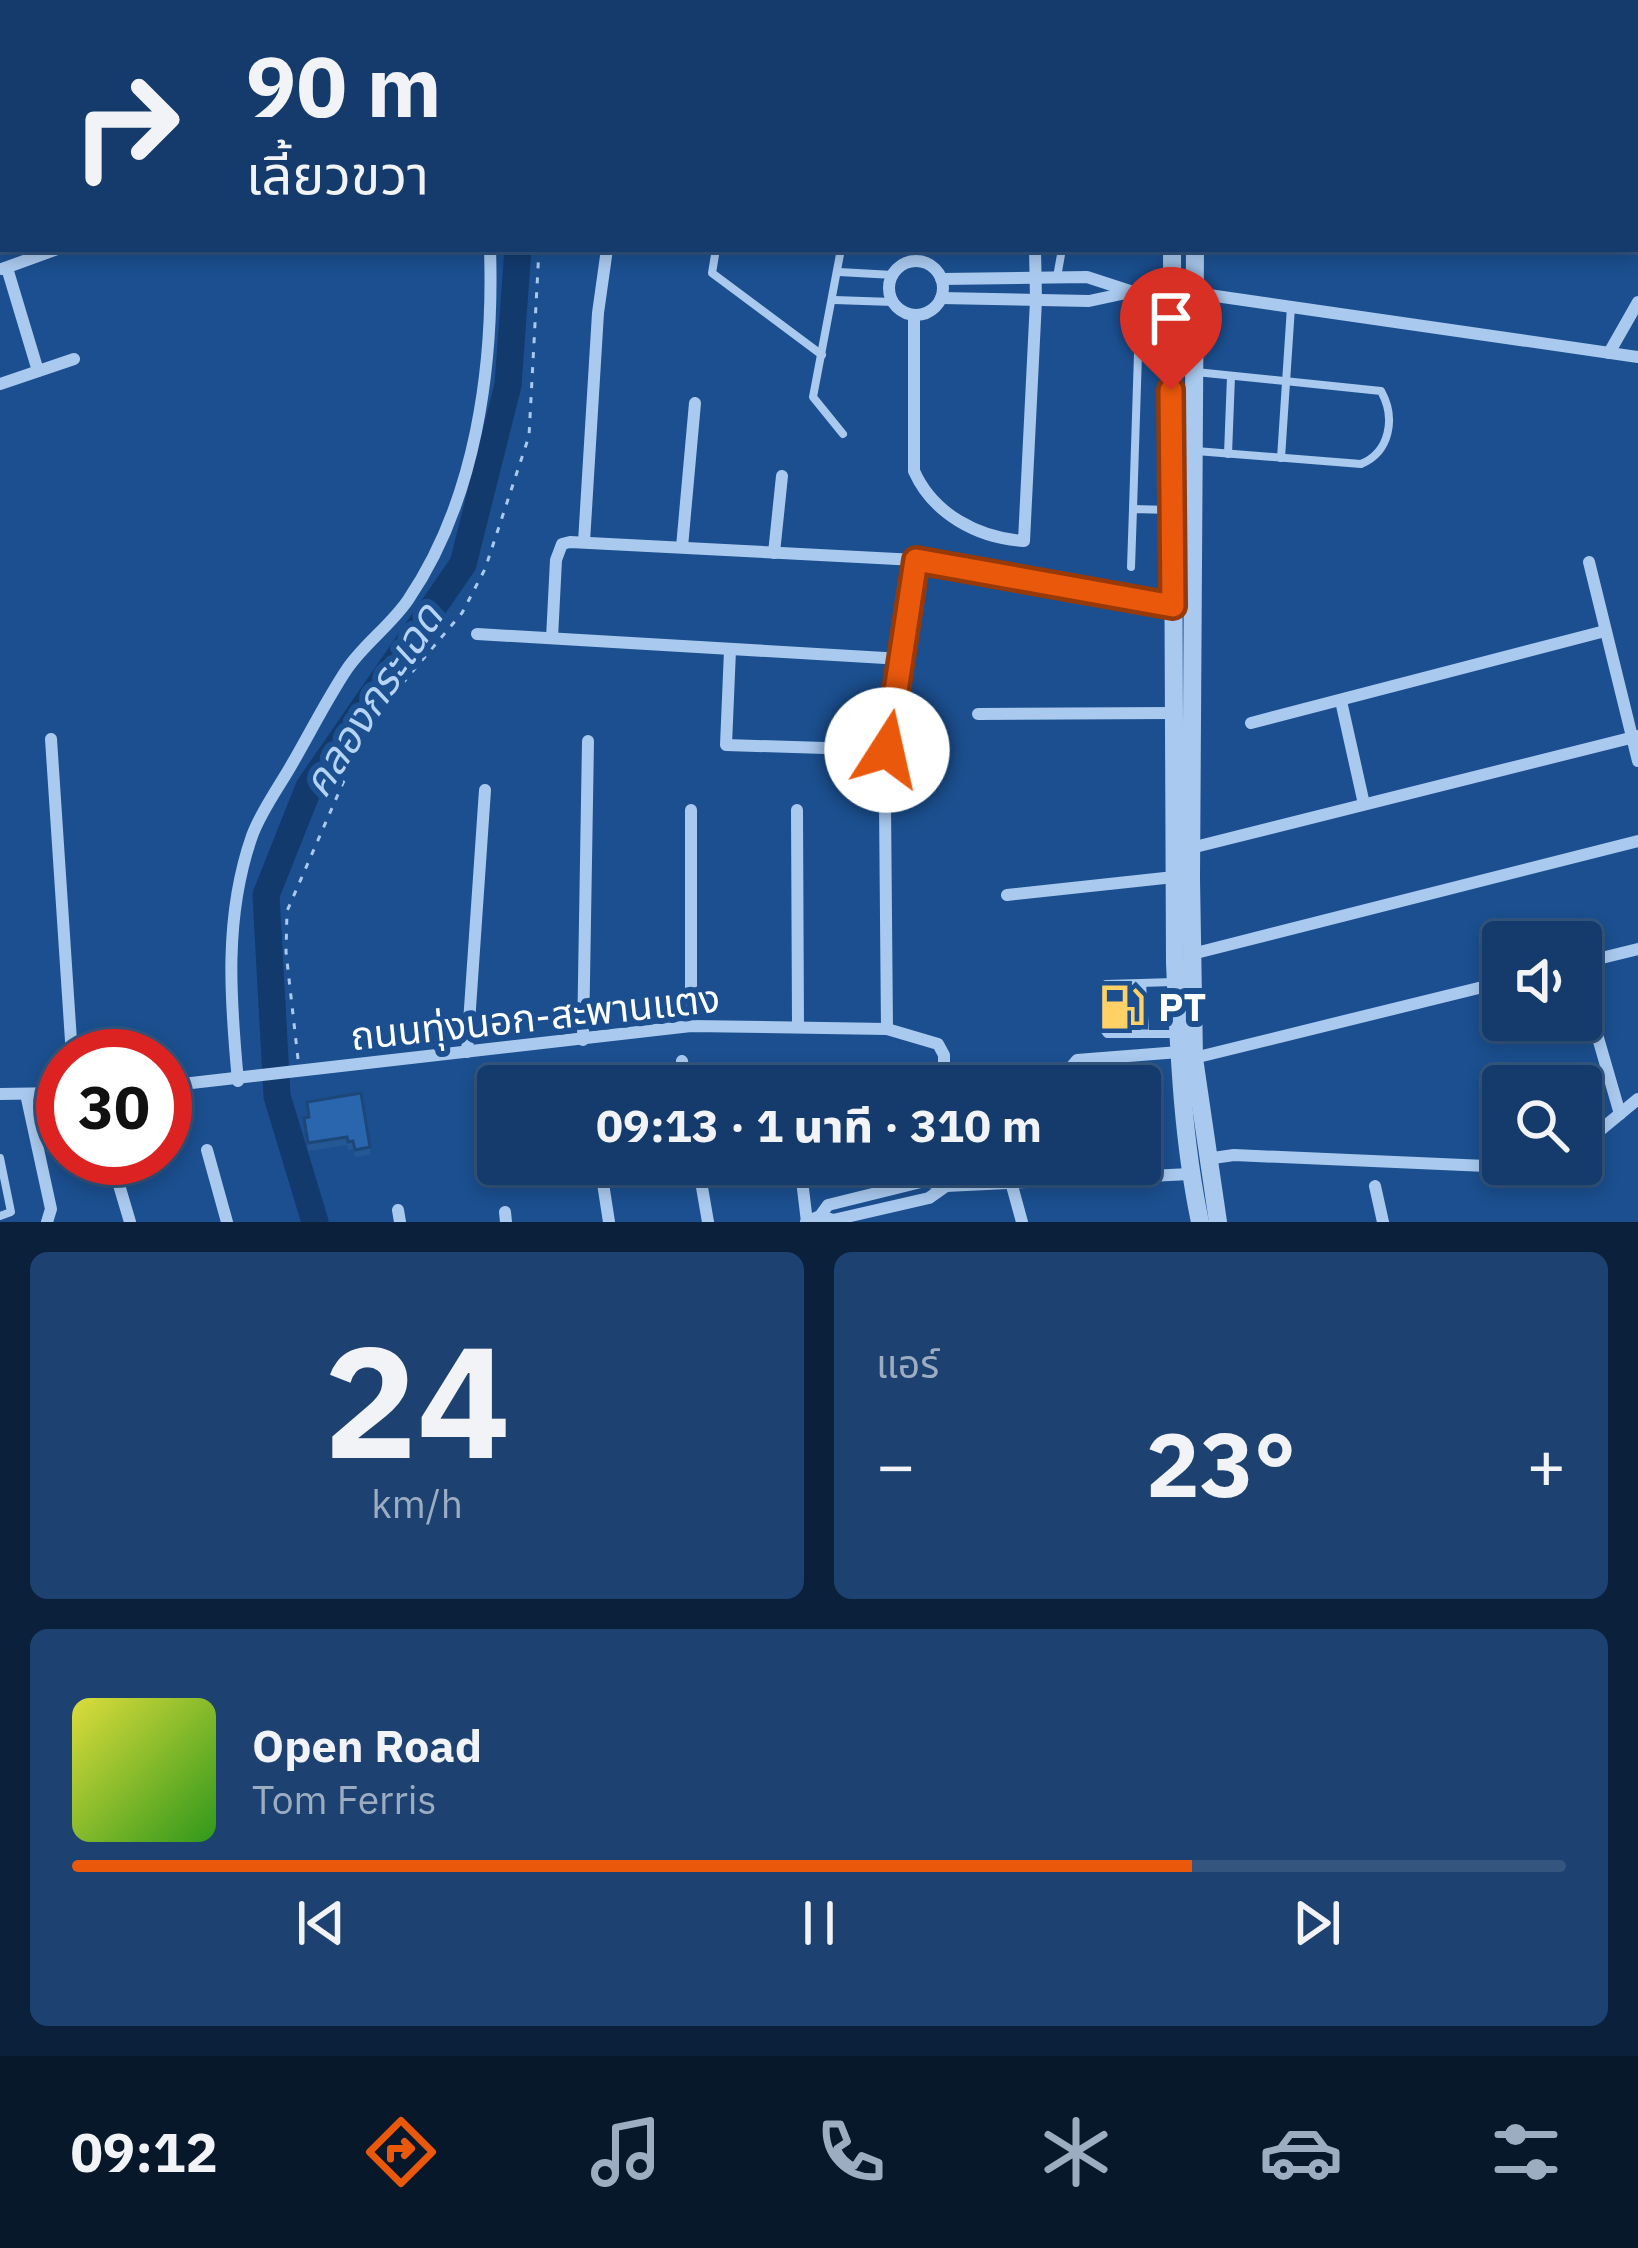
<!DOCTYPE html>
<html lang="th">
<meta charset="utf-8">
<style>
:root{--surface:#143b6b;--page:#1d4271;--text:#f1f3f6;--muted:#9dadc1;--line:#33557e;--accent:#ea580c}
body{margin:0;font-family:"IBM Plex Sans","Noto Sans Thai",sans-serif;background:var(--page);color:var(--text);height:100vh;display:flex;flex-direction:column;font-size:45px;white-space:nowrap}
*{box-sizing:border-box;margin:0}
p{font-size:39px;color:var(--muted)}
.icon{flex:none;width:66px;height:66px;fill:none;stroke:currentColor;stroke-width:2;stroke-linecap:round;stroke-linejoin:round}
.map{position:relative;height:1222px;overflow:hidden}
.side{display:flex;flex-direction:column;gap:30px;padding:30px;background:#0b203b;flex:1}
.side>*{flex:none}
.top-card{position:absolute;left:0px;top:0px;width:1638px;height:252px;box-shadow:0 6px 18px #0003,0 0 0 3px var(--line);background:#143b6b;color:var(--text);overflow:hidden}
.fabs{position:absolute;left:1482px;top:921px;display:grid;gap:24px}
.fabs a{display:grid;place-items:center;width:120px;height:120px;border-radius:12px;background:var(--surface);box-shadow:0 6px 18px #0003,0 0 0 3px var(--line);font-size:60px}
.speed{position:absolute;left:36px;top:1029px;display:flex;gap:24px;font-size:60px;font-weight:700;text-align:center}
.speed>*{display:grid;place-content:center;width:156px;height:156px;border-radius:50%;background:var(--surface);box-shadow:0 6px 18px #0003,0 0 0 3px var(--line);line-height:1}
.speed .limit{border:18px solid #d22;background:#fff;color:#111}
.pin{position:absolute;display:grid;place-items:center;width:102px;height:102px;color:#fff;margin:-123px -51px;border-radius:50% 50% 50% 0;rotate:-45deg;box-shadow:0 0 12px #0007}
.pin .icon{rotate:45deg}
.me{position:absolute;width:132px;margin:-66px;rotate:10deg;stroke-linejoin:round;filter:drop-shadow(0 0 9px #0008)}
.turn{display:flex;align-items:center;gap:42px;height:252px;padding:0 48px;font-size:54px}
.turn .icon{width:156px;height:156px;stroke-width:2.5}
.turn b{display:block;font-size:84px;line-height:102px}
.big{font-size:90px;font-weight:800;line-height:1.1}
.side .card{flex:1;display:flex;flex-direction:column;justify-content:center;gap:18px;min-width:0;padding:0 42px;border-radius:18px;background:var(--page)}
.side .dial{align-items:center;gap:0}
.dial b{font-size:156px;line-height:1}
.song{display:flex;align-items:center;gap:36px}
.cover{width:144px;height:144px;border-radius:18px;background:linear-gradient(135deg,hsl(60 70% 55%),hsl(110 70% 35%))}
.played{height:12px;border-radius:6px;background:linear-gradient(90deg,var(--accent) 75%,var(--line) 75%)}
.keys{display:flex;justify-content:space-around;direction:ltr}
.heat{display:flex;justify-content:space-between;align-items:center;font-size:66px;direction:ltr}
.side .tiles{flex:1;display:grid;gap:30px;grid-template-columns:1fr 1fr}
.card:last-child{grid-column:span 2}
.trip{position:absolute;left:477px;top:1065px;width:684px;height:120px;border-radius:12px;background:var(--surface);box-shadow:0 6px 18px #0003,0 0 0 3px var(--line);font-weight:800;line-height:120px;text-align:center}
.tabs{display:flex;height:192px;justify-content:space-around;align-items:center;background:#08182b;color:var(--muted)}
.tabs .icon{width:84px;height:84px}
.tabs .current{color:var(--accent)}
.tabs b{font-size:54px;color:var(--text)}
.map>svg:first-child{display:block}
.lines{fill:none;stroke-linecap:round;stroke-linejoin:round}
.river{stroke:#123a6d;stroke-width:27}
.path{stroke:#a9c9ee;stroke-width:3;stroke-dasharray:6 9;stroke-linecap:butt}
.service{stroke:#a9c9ee;stroke-width:8}
.minor{stroke:#a9c9ee;stroke-width:12}
.tertiary{stroke:#a9c9ee;stroke-width:18}
.wall{fill:#245895}
.building{fill:#2a66ad;stroke:#1d4779;stroke-width:3}
.route-casing{stroke:#983908;stroke-width:30}
.route{stroke:#ea580c;stroke-width:21}
.labels{text-anchor:middle;stroke-width:12;stroke-linejoin:round;paint-order:stroke}
.poi-label{font-size:39px;font-weight:bold;fill:#fff;stroke:#1b4f8f;text-anchor:start}
.street-label{font-size:39px;fill:#fff;stroke:#1b4f8f}
.water-label{font-size:42px;font-style:italic;fill:#b5d3f5;stroke:#1b4f8f}
</style>
<div class="map">
<svg width="1638" height="1222" viewBox="0 0 1638 1222">
<rect width="100%" height="100%" fill="#1b4f8f"/>
<g class="lines">
<!-- river -->
<g class="river">
<path d="M537 3V0"/>
<path d="M315 1222 277 1096 266 895 309 787 463 564 508 385 518 249"/>
</g>
<!-- path -->
<g class="path">
<path d="M563 3V0"/>
<path d="M298 1059 286 952 287 911 363 737 396 691 462 613 485 569 529 436 539 249"/>
</g>
<!-- service -->
<g class="service">
<path d="M1309 0 1310 3"/>
<path d="M1026 2 1029 3"/>
<path d="M716 249 712 273 822 355"/>
<path d="M841 249 813 397 843 434"/>
<path d="M839 272 893 275"/>
<path d="M1057 277 1062 249"/>
<path d="M834 300 893 302"/>
<path d="M1196 372 1381 391C1396 418 1390 452 1361 464L1196 451"/>
<path d="M1228 454 1231 376"/>
<path d="M1281 458 1291 307"/>
<path d="M1133 509 1140 292"/>
<path d="M1131 567 1133 509 1170 510"/>
<path d="M1174 982 1106 984 1102 1027 1107 1034H1174"/>
<path d="M1142 983 1145 1032"/>
<path d="M0 1158 11 1212 0 1216"/>
</g>
<!-- minor -->
<g class="minor">
<path d="M773 0 775 3"/>
<path d="M1394 3 1398 0"/>
<path d="M1499 3 1502 0"/>
<path d="M1632 3 1635 0"/>
<circle cx="916" cy="288" r="27"/>
<path d="M7 268 38 371"/>
<path d="M2 269 57 249"/>
<path d="M941 279 1087 277 1130 291"/>
<path d="M941 298 1089 301 1131 292 1195 293 1638 357"/>
<path d="M914 315V471C933 514 978 538 1024 541L1036 300 1035 249"/>
<path d="M1609 353 1638 302"/>
<path d="M0 384 74 359"/>
<path d="M584 542 598 313 607 249"/>
<path d="M682 547 695 403"/>
<path d="M774 553 782 476"/>
<path d="M1589 562 1638 761"/>
<path d="M477 634 902 659"/>
<path d="M552 638 556 560 562 544 570 542 916 560 1173 606"/>
<path d="M730 650 726 745 887 750 916 560"/>
<path d="M1341 701 1364 804"/>
<path d="M978 714 1173 713"/>
<path d="M1251 723 1605 631"/>
<path d="M51 739 72 1056"/>
<path d="M885 804 887 1029"/>
<path d="M691 810V1026"/>
<path d="M797 810 798 1027"/>
<path d="M1191 848 1638 736"/>
<path d="M1007 895 1174 877"/>
<path d="M1192 954 1638 841"/>
<path d="M1581 963 1638 949"/>
<path d="M1581 979 1620 1114"/>
<path d="M583 1040 588 741"/>
<path d="M467 1052 485 790"/>
<path d="M1194 1058 1503 982"/>
<path d="M682 1061 686 1086"/>
<path d="M944 1066 975 1086"/>
<path d="M238 1081C230 997 224 916 252 836 261 811 279 787 292 764 310 733 327 699 347 669 364 644 391 625 408 600 476 500 494 367 490 249"/>
<path d="M165 1086 691 1026 887 1029 938 1044 944 1055V1086"/>
<path d="M1025 1086 1061 1079 1077 1060 1179 1052"/>
<path d="M0 1094 63 1093"/>
<path d="M26 1094 51 1209 47 1222"/>
<path d="M1581 1146 1638 1099"/>
<path d="M207 1150 227 1222"/>
<path d="M111 1158 130 1222"/>
<path d="M1206 1159 1234 1155 1553 1169 1560 1164"/>
<path d="M600 1164 609 1222"/>
<path d="M698 1164 708 1222"/>
<path d="M800 1164 807 1222"/>
<path d="M888 1164 890 1189"/>
<path d="M946 1164V1186"/>
<path d="M1011 1182 1022 1222"/>
<path d="M1375 1186 1383 1222"/>
<path d="M398 1210 400 1222"/>
<path d="M505 1212 506 1222"/>
<path d="M820 1216 833 1220 929 1198 946 1186"/>
<path d="M806 1222 820 1216 828 1205 925 1181 946 1186 1190 1174"/>
</g>
<!-- tertiary -->
<g class="tertiary">
<path d="M1172 0V3"/>
<path d="M1192 0V3"/>
<path d="M1172 249 1175 963C1179 1050 1182 1136 1200 1222"/>
<path d="M1195 249 1191 879 1194 1058 1218 1222"/>
</g>
</g>
<!-- wall -->
<path class="wall" d="M307 1102 370 1147V1155L355 1157 353 1149 348 1150 347 1145 308 1151 304 1126V1118L308 1117Z"/>
<!-- building -->
<g class="building">
<path d="M494 1092H498V1120Z"/>
<path d="M361 1093 370 1147 355 1150 353 1141 348 1142 347 1137 308 1143 304 1118 309 1117 307 1102Z"/>
</g>
<g class="lines">
<!-- route casing -->
<g class="route-casing">
<path id="route" d="M887 750 916 560 1173 606 1171 390"/>
</g>
<!-- route -->
<use href="#route" class="route"/>
</g>
<!-- icons -->
<defs>
<g id="fuel-bare" transform="scale(3.6)"><path d="M-5.5-6h7V0h2V4h1.3V-2.5L3-4.5l.8-.8L6-3V5H2.5V1h-1V6h-7ZM-4.2-4.7v3.2H.2V-4.7Z" fill="#ffd166" stroke="#1b4f8f" stroke-width="2.5" paint-order="stroke"/></g>
</defs>
<g fill-rule="evenodd">
<use href="#fuel-bare" x="1122" y="1007"/>
</g>
<g class="labels">
<!-- poi labels -->
<g class="poi-label">
<text x="1158" y="1021">PT</text>
</g>
<!-- street labels -->
<g class="street-label">
<text transform="translate(535 1017) rotate(-6)" y="14">ถนนทุ่งนอก-สะพานแตง</text>
</g>
<!-- water labels -->
<g class="water-label">
<text transform="translate(372 700) rotate(-57)" y="15">คลองกระเฉด</text>
</g>
</g>
</svg>
<div class="fabs">
<a><svg class="icon" aria-label="sound" viewBox="0 0 24 24"><path d="M4 9h4l5-4v14l-5-4H4zM17 9q2 3 0 6"/></svg></a>
<a><svg class="icon" aria-label="search" viewBox="0 0 24 24"><circle cx="10" cy="10" r="6"/><path d="M15 15l6 6"/></svg></a>
</div>
<div class="speed"><div class="limit">30</div></div>
<div class="pin" style="left:1171px;top:390px;background:#d93025"><svg class="icon" aria-label="arrive" viewBox="0 0 24 24"><path d="M6 21V4h12l-3 4 3 4H6"/></svg></div>
<svg class="me" style="left:887px;top:750px" viewBox="-20 -20 40 40"><circle r="19" fill="#fff"/><path d="M0-13L10 11 0 6-10 11z" fill="#ea580c"/></svg>
<div class="trip">09:13 · 1 นาที · 310 m</div>
<div class="top-card">
<div class="turn"><svg class="icon" aria-label="right" viewBox="0 0 24 24"><path d="M7 20v-9h11M14 6l5 5-5 5"/></svg><div><b>90 m</b>เลี้ยวขวา</div></div>
</div>
</div>
<section class="side">
<div class="tiles">
<div class="card dial"><b>24</b><p>km/h</p></div>
<div class="card"><p>แอร์</p>
<div class="heat"><a>−</a><b class="big">23°</b><a>+</a></div>
</div>
<div class="card">
<div class="song"><i class="cover"></i><div><b>Open Road</b><p>Tom Ferris</p></div></div>
<div class="played"></div>
<div class="keys"><svg class="icon" aria-label="previous" viewBox="0 0 24 24"><path d="M18 5L8 12l10 7zM5 5v14"/></svg><svg class="icon" aria-label="pause" viewBox="0 0 24 24"><path d="M8 5v14M16 5v14"/></svg><svg class="icon" aria-label="next" viewBox="0 0 24 24"><path d="M6 5l10 7-10 7zM19 5v14"/></svg></div>
</div>
</div>
</section>
<nav class="tabs">
<b>09:12</b>
<svg class="icon current" aria-label="directions" viewBox="0 0 24 24"><path d="M12 3l9 9-9 9-9-9zM9 14v-3h6M13 9l2 2-2 2"/></svg>
<svg class="icon" aria-label="music" viewBox="0 0 24 24"><path d="M9 18V5l10-2v13"/><circle cx="6" cy="18" r="3"/><circle cx="16" cy="16" r="3"/></svg>
<svg class="icon" aria-label="phone" viewBox="0 0 24 24"><path d="M5 4h4l2 5-3 2q2 4 5 5l2-3 5 2v4C11 20 4 13 5 4z"/></svg>
<svg class="icon" aria-label="climate" viewBox="0 0 24 24"><path d="M12 3v18M4 7l16 10M4 17L20 7"/></svg>
<svg class="icon" aria-label="car" viewBox="0 0 24 24"><path d="M5 17H2v-5l4-1 3-4h7l3 4 3 1v5h-3M9 17h6M6 11h13"/><circle cx="7" cy="17" r="2"/><circle cx="17" cy="17" r="2"/></svg>
<svg class="icon" aria-label="filters" viewBox="0 0 24 24"><path d="M4 7h16M4 17h16"/><circle cx="9" cy="7" r="2"/><circle cx="15" cy="17" r="2"/></svg>
</nav>
